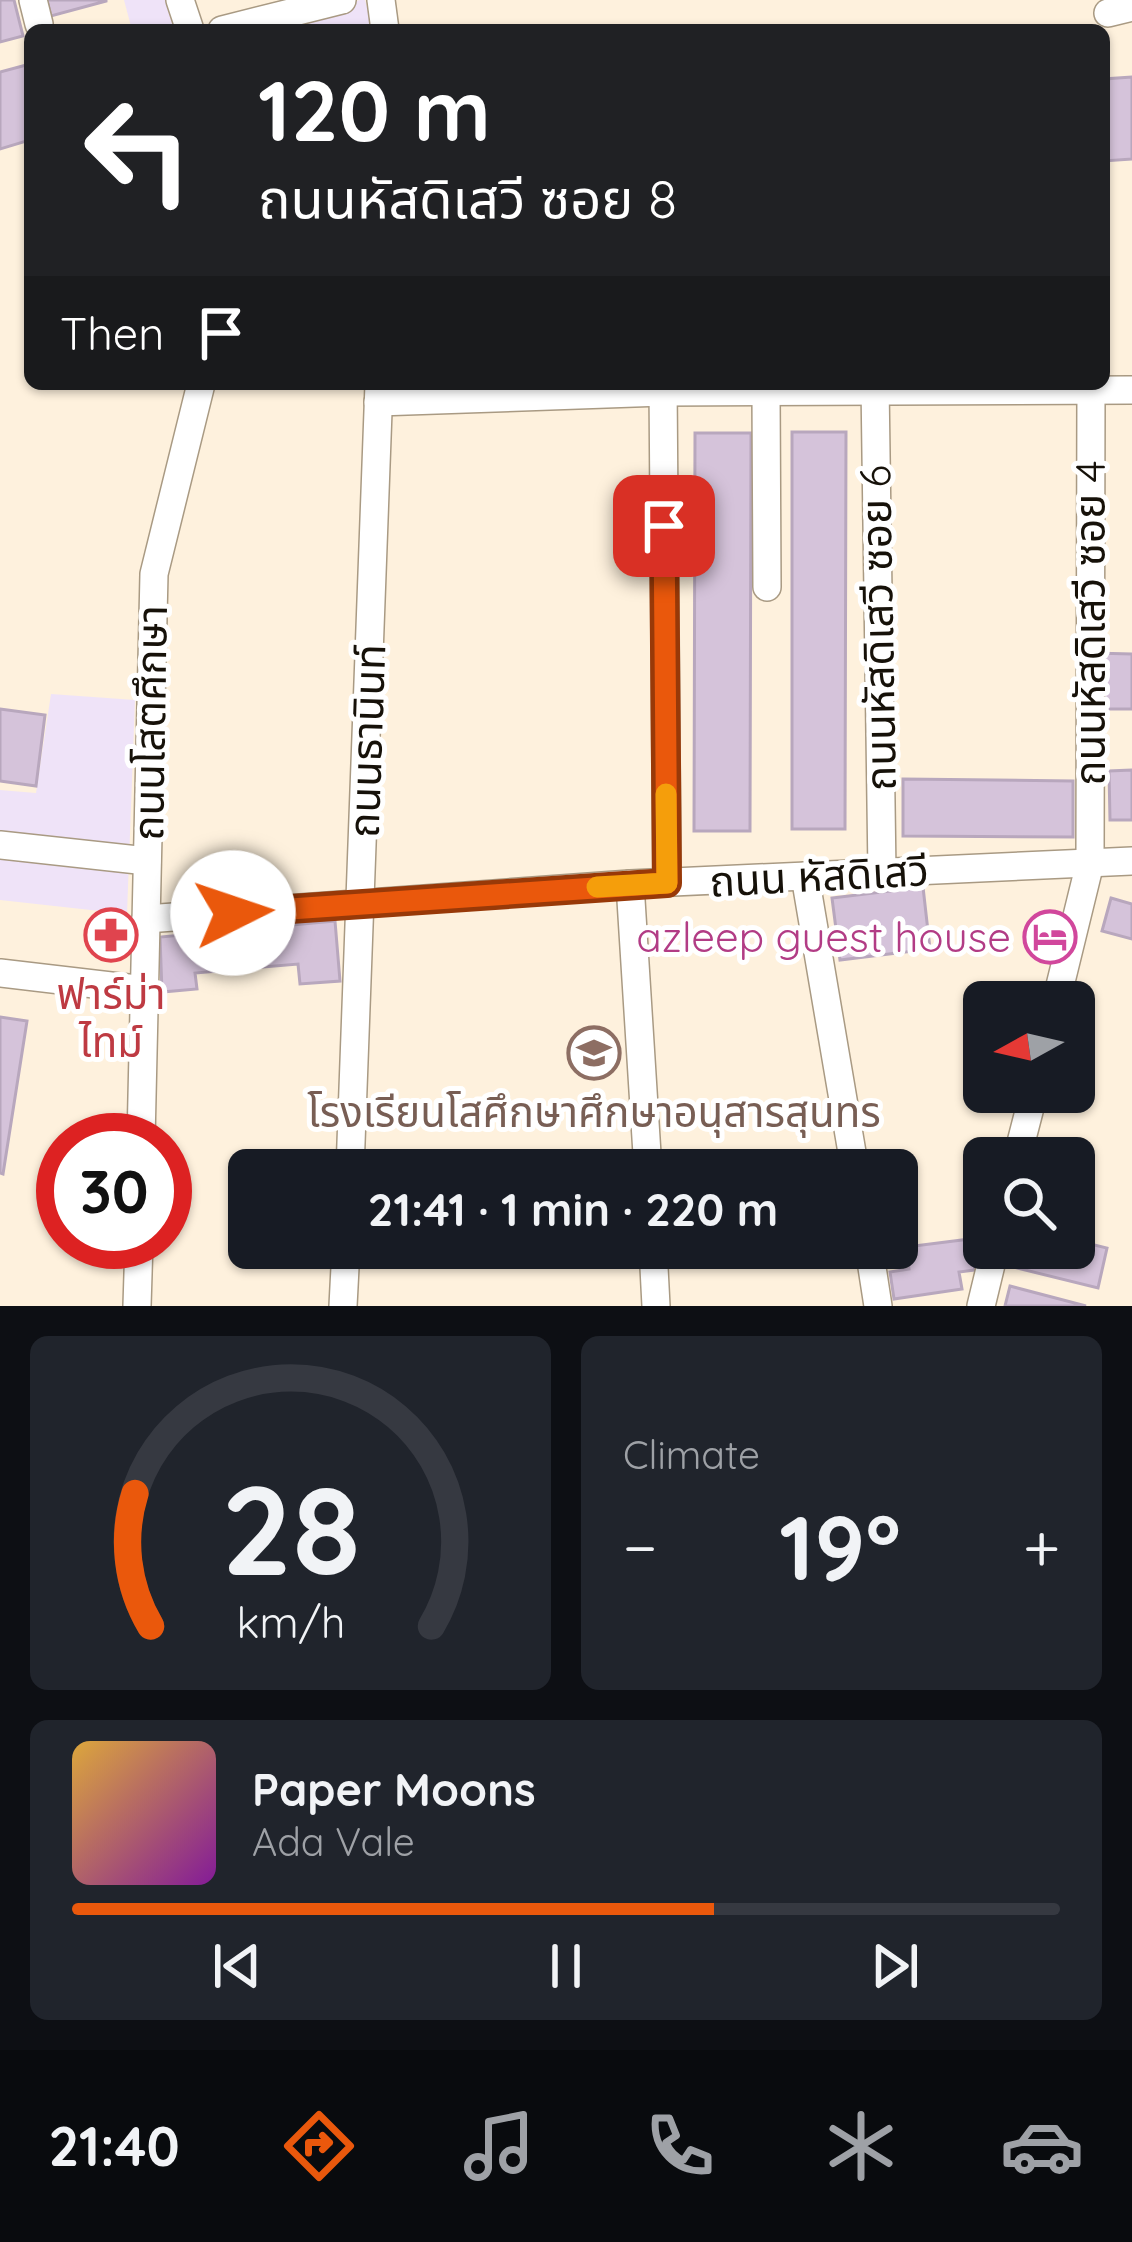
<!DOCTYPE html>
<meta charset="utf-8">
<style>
:root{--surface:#171b24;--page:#20242c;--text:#f1f3f6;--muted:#9ea1a6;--line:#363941;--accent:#ea580c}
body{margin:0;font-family:Quicksand,"Noto Sans Thai",sans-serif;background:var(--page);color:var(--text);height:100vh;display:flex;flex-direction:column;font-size:45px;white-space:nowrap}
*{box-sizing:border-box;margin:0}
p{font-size:39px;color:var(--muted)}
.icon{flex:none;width:66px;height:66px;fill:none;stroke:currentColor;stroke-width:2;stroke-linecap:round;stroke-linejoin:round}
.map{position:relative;height:1306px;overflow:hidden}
.details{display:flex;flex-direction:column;gap:30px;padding:30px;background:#0d0f14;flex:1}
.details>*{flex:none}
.guide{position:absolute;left:24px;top:24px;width:1086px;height:366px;border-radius:18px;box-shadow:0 3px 9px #0004;background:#202124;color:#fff;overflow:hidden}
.needle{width:78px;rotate:262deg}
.tools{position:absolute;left:963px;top:981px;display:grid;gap:24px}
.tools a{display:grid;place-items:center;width:132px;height:132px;border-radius:18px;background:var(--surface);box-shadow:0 3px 9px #0004;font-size:60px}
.speed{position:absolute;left:36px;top:1113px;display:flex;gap:24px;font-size:60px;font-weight:700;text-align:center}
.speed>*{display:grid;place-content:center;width:156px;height:156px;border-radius:50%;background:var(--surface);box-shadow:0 3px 9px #0004;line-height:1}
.speed .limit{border:18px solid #d22;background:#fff;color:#111}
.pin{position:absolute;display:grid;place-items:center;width:102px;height:102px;color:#fff;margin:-51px;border-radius:24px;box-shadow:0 6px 18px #0006}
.me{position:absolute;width:132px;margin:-66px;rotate:86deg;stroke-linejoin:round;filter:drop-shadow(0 0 9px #0008)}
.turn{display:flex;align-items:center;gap:42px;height:252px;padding:0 36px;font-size:54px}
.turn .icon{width:156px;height:156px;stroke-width:2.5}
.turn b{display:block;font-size:84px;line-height:102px}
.then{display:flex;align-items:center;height:114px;padding:0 36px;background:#0003;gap:24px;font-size:45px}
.big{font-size:90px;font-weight:700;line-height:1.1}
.details .card{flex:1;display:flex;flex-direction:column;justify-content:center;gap:18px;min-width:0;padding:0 42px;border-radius:18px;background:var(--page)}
.details .dial{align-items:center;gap:0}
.dial svg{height:312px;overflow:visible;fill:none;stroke:var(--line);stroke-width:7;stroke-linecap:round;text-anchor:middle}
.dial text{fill:var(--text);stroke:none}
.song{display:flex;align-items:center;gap:36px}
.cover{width:144px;height:144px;border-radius:18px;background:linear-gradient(135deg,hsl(40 70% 55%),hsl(290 70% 35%))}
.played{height:12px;border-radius:6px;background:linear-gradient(90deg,var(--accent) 65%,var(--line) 65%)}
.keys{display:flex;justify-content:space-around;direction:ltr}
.heat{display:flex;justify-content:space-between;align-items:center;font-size:66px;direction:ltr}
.details .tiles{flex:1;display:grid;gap:30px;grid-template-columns:1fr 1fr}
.card:last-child{grid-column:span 2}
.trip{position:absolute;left:228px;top:1149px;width:690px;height:120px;border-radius:18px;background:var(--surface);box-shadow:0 3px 9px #0004;font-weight:700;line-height:120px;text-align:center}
.menu{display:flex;height:192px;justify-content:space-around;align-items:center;background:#090b0e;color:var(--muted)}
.menu .icon{width:84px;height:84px}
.menu .active{color:var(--accent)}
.menu b{font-size:54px;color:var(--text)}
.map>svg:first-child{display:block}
.commercial{fill:#efe3f8}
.building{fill:#d5c3da;stroke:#b8a7bd;stroke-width:3}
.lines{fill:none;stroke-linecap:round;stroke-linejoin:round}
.minor-casing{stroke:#a99a83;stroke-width:30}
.minor{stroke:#fff;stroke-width:27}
.route-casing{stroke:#983908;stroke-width:30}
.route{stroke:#ea580c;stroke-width:21}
.slow{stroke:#f59e0b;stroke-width:21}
.labels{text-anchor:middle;stroke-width:10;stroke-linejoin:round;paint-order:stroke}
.street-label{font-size:42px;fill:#161109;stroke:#fff}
.hotel-label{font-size:42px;fill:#b23c85;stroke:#fff;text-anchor:end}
.health-label{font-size:42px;fill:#be3a42;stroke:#fff}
.education-label{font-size:42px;fill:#785e54;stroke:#fff}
</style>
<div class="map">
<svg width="1132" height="1306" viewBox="0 0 1132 1306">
<rect width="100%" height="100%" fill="#fef1dd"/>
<!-- commercial -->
<g class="commercial">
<path d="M124 0H165L174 30H132Z"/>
<path d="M360 0H365L373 30H256Z"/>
<path d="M51 694 135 700 127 914 0 900V790L36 793Z"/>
</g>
<!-- building -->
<g class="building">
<path d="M0 0H14L23 36 0 42Z"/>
<path d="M47 0H106V1L51 16Z"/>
<path d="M30 64V140L0 149V72Z"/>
<path d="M1132 77V159L1104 161V79Z"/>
<path d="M792 432H846L845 829H792Z"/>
<path d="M695 433H751L750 831H694Z"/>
<path d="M1093 653 1132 654V709H1092Z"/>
<path d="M0 709 45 715 36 786 0 781Z"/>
<path d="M1132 770V820H1110L1109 771Z"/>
<path d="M903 779 1073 781V837L903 836Z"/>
<path d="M923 887 930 949 840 960 832 898Z"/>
<path d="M1111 898 1132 904V939L1102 931Z"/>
<path d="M335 921 340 981 300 984 298 964 195 973 197 989 162 992 160 937Z"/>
<path d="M0 1017 27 1021 3 1174 0 1173Z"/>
<path d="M970 1239 975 1270 959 1272 962 1289 894 1299 890 1272 909 1269 906 1247Z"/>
<path d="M1074 1240 1107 1248 1098 1288 1017 1268 1022 1248H1074Z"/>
<path d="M1010 1286 1086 1306H1005Z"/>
</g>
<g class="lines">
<!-- minor casing -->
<g class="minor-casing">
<g id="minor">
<path d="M33 0 39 24"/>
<path d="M180 0 190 30"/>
<path d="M381 0 385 30"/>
<path d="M1108 13 1132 7"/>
<path d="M222 30 342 0"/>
<path d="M663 384 667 883"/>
<path d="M875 384 882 873"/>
<path d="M766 392 767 587"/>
<path d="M378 402 663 392 1132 390"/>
<path d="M0 845 147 861"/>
<path d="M805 876 855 1170"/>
<path d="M630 884 648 1170"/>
<path d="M146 919 630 884 1132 861"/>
<path d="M0 973 145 990"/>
<path d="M1056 1002 1090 863 1091 384"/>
<path d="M141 1140 154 574 201 384"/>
<path d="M1017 1158 1034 1092"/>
<path d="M350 1170 379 384"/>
<path d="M653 1248 656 1306"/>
<path d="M869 1248 878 1306"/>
<path d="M137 1306 139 1242"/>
<path d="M343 1306 346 1248"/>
<path d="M981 1306 995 1248"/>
</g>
</g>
<!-- minor -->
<use href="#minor" class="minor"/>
</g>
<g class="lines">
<!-- route casing -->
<g class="route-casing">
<path id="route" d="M233 913 667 883 664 526"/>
</g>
<!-- route -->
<use href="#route" class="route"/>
<!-- slow -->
<path class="slow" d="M597 887 667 883 666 794"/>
</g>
<!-- icons -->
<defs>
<g id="pharmacy-ring" transform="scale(2.7)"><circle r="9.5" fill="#fff" stroke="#e0444e" stroke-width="1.5"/><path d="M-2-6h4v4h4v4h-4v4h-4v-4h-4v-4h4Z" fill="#e0444e"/></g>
<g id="hotel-ring" transform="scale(2.7)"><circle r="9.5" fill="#fff" stroke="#d1479c" stroke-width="1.5"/><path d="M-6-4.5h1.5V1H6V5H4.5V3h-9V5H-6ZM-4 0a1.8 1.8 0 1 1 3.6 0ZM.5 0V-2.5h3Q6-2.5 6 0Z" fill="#d1479c"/></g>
<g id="school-ring" transform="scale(2.7)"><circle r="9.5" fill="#fff" stroke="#8d6e63" stroke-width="1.5"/><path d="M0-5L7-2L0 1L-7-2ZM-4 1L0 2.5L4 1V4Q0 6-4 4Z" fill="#8d6e63"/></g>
</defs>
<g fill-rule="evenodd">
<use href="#pharmacy-ring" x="111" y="935"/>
<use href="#hotel-ring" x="1050" y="937"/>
<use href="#school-ring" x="594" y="1053"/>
</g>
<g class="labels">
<!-- street labels -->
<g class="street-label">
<text transform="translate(1090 623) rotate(-90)" y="15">ถนนหัสดิเสวี ซอย 4</text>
<text transform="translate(878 628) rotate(-91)" y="15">ถนนหัสดิเสวี ซอย 6</text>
<text transform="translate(150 723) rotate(-89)" y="15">ถนนโสตศึกษา</text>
<text transform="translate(367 741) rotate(-88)" y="15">ถนนธานินท์</text>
<text transform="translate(819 876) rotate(-3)" y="15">ถนน หัสดิเสวี</text>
</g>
<!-- hotel labels -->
<g class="hotel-label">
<text x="1011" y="952">azleep guest house</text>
</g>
<!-- health labels -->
<g class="health-label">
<text x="111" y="1009">ฟาร์ม่า<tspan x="111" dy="48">ไทม์</tspan></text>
</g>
<!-- education labels -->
<g class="education-label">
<text x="594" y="1127">โรงเรียนโสศึกษาศึกษาอนุสารสุนทร</text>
</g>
</g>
</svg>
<div class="tools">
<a><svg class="needle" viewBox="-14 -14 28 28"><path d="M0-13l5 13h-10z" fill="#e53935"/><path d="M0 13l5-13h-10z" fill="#9ea1a6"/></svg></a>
<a><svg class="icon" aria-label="search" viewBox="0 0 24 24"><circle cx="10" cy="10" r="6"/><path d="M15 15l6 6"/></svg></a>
</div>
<div class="speed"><div class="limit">30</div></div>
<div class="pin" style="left:664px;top:526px;background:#d93025"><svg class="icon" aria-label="arrive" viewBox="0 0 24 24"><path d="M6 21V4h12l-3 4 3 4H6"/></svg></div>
<svg class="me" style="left:233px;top:913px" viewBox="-20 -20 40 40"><circle r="19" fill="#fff"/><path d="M0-13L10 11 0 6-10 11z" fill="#ea580c"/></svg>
<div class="trip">21:41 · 1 min · 220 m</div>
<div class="guide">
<div class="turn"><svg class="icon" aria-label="left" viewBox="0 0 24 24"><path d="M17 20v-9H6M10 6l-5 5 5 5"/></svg><div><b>120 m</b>ถนนหัสดิเสวี ซอย 8</div></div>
<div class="then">Then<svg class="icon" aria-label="arrive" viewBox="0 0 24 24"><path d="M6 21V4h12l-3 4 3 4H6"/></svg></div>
</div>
</div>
<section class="details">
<div class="tiles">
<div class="card dial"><svg viewBox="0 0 100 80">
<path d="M14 69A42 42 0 1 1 86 69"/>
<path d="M14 69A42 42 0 0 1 10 35" stroke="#ea580c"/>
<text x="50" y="56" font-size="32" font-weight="700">28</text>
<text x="50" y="72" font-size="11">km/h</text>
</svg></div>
<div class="card"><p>Climate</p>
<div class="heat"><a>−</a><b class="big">19°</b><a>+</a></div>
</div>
<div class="card">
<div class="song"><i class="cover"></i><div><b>Paper Moons</b><p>Ada Vale</p></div></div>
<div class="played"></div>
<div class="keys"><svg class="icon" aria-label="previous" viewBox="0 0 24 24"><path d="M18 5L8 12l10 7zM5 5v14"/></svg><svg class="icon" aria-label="pause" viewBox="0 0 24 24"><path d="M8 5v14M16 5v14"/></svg><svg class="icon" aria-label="next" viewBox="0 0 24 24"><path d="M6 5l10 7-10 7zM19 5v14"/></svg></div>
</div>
</div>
</section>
<nav class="menu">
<b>21:40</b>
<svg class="icon active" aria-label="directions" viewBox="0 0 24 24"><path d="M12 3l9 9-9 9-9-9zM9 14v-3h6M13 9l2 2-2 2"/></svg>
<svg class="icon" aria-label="music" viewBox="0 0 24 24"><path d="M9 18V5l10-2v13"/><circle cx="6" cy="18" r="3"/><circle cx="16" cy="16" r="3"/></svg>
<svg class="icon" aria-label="phone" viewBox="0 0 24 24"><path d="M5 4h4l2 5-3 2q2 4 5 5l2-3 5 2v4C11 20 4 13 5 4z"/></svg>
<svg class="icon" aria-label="climate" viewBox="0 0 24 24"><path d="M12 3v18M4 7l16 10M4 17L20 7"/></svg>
<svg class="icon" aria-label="car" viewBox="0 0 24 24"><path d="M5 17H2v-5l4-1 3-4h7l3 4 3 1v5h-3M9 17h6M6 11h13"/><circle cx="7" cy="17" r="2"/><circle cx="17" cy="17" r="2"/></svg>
</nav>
